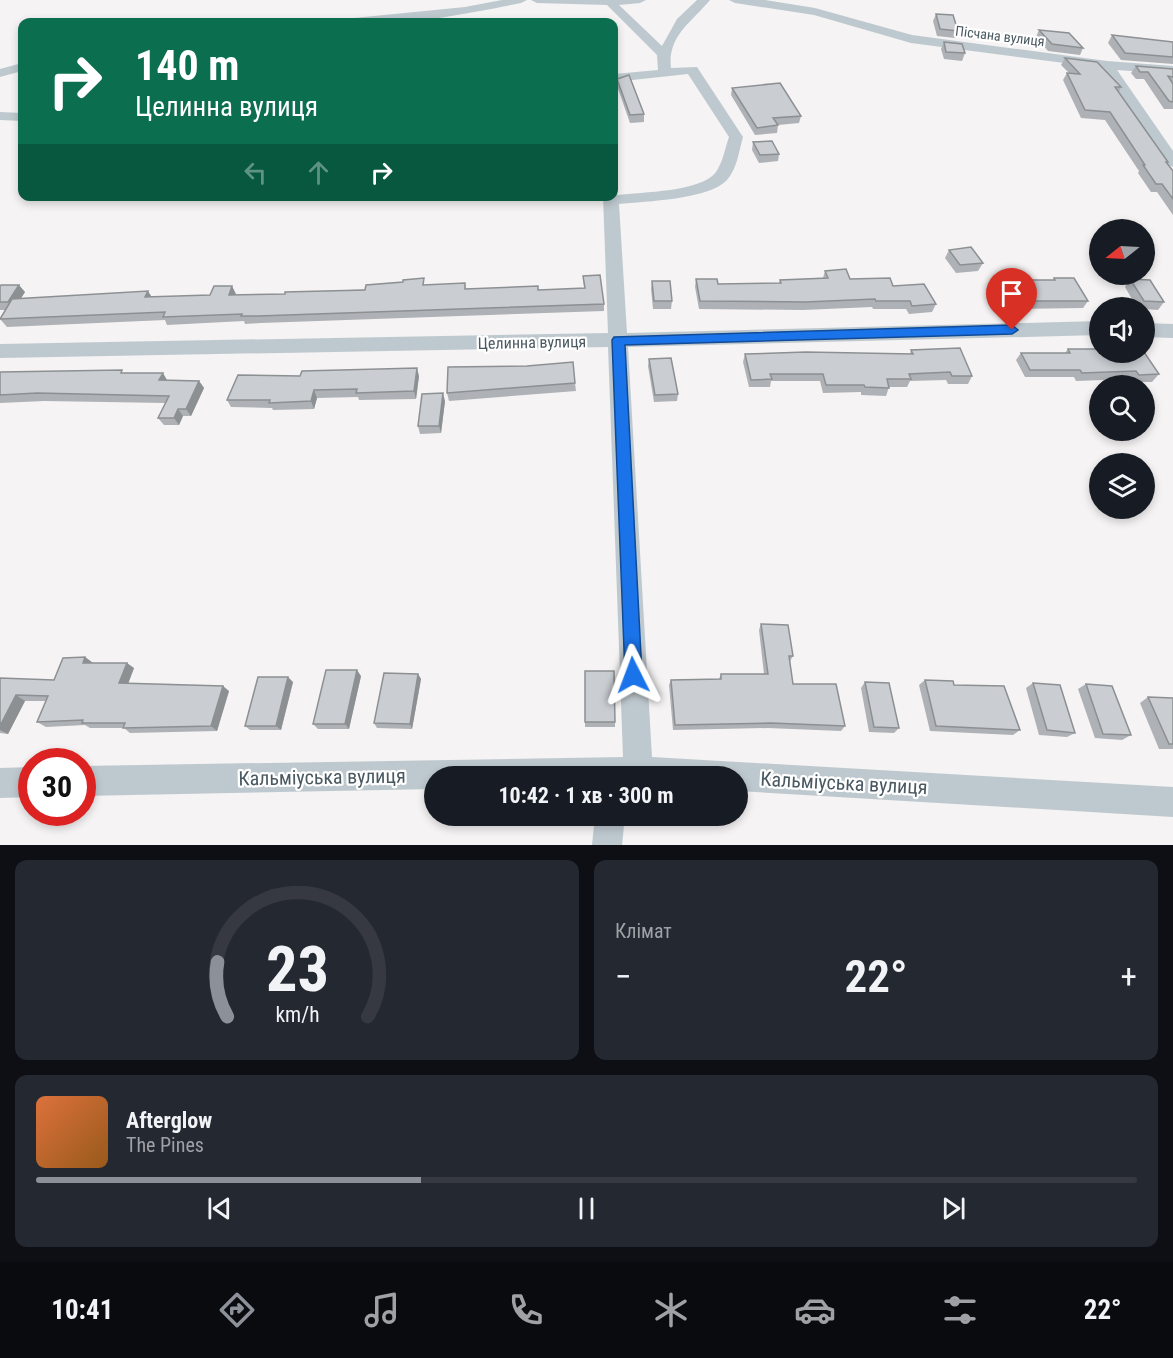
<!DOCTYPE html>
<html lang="uk">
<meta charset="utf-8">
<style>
:root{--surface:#171b24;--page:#242831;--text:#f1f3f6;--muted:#9ea1a6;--line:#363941;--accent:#8c9099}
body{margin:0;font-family:"Roboto Condensed",sans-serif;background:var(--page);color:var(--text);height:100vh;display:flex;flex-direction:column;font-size:22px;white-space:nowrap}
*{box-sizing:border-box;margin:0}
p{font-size:20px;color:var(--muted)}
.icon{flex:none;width:33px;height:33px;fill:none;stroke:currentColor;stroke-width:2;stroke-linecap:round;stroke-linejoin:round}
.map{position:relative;height:845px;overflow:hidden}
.sheet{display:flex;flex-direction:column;gap:15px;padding:15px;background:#0d0f14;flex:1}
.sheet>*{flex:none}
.hud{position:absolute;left:18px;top:18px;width:600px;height:183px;border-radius:12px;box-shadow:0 3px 9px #0003;background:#0b6e4f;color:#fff;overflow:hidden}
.needle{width:39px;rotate:252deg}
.buttons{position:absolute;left:1089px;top:219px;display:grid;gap:12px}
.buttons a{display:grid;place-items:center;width:66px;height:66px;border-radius:50%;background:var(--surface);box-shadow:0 3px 9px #0003;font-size:30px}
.speed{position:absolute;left:18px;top:748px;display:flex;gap:12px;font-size:30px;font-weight:700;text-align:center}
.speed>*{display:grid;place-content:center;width:78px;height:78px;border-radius:50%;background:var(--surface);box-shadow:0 3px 9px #0003;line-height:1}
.speed .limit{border:9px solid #d22;background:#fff;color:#111}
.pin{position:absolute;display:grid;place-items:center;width:51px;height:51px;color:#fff;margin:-62px -26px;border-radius:50% 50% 50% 0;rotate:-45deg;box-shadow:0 0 6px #0007}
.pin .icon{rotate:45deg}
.me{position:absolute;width:66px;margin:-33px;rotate:357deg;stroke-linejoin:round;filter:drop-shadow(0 0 4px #0008)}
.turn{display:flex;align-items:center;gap:21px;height:126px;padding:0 18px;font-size:27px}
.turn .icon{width:78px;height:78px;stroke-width:2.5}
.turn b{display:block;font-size:42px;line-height:51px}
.lanes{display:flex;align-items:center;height:57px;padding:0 18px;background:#0003;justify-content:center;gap:30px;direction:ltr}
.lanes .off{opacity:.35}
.big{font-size:45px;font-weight:700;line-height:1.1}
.sheet .tile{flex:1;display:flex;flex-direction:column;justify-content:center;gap:9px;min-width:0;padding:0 21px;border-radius:12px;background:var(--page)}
.sheet .dial{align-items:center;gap:0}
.dial svg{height:156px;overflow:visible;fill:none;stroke:var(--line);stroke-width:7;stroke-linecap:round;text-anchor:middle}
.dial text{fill:var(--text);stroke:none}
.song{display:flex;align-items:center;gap:18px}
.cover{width:72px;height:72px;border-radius:9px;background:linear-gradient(135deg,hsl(20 70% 55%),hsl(30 70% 35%))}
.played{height:6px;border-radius:3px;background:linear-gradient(90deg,var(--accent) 35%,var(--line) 35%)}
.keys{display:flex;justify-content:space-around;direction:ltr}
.heat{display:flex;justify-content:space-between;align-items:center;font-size:33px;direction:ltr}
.sheet .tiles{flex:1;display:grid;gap:15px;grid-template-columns:1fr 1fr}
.tile:last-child{grid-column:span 2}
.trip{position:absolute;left:424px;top:766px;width:324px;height:60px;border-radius:30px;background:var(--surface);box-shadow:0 3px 9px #0003;font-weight:700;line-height:60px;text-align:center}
.tab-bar{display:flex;height:96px;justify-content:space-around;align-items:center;background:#090b0e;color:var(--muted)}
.tab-bar .icon{width:42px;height:42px}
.tab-bar .current{color:var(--accent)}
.tab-bar b{font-size:27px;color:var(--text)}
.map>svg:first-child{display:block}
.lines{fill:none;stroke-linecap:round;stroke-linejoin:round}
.minor{fill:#bec9cf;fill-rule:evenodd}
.wall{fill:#aeb1b5}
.shaded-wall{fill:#8d9093}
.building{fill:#caced2;stroke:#8d9093;stroke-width:1.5}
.route{fill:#1a73e8;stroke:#114b97;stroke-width:1.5}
.labels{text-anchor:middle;stroke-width:4.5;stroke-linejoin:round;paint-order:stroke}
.far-street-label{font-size:14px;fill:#4a5961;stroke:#fff}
.street-label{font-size:16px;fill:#4a5961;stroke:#fff}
.near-street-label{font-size:20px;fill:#4a5961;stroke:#fff}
</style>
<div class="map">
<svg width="1173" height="845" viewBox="0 0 1173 845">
<rect width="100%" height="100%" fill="#f5f3f3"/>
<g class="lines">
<!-- minor -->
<g class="minor">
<path d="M502 0H527L521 3C470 13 398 28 348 22L354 18 465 7Z"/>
<path d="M531 0H646L640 3 619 5 662 46 677 19 697 0H710C692 22 667 36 671 68L697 67 743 137C739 151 737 169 727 180 708 200 646 201 619 204L627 333 1100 321V335L628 347 652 757 1173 787V817L738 791V777H435V789L82 796V766L623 757 608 347 0 358V344L608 333 603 196H614V192L618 195C641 192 702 192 716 172 723 162 725 148 729 137L688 74 614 82V74L658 70 657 55 607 5 537 3Z"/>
<path d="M729 0H765L815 8 912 35 1107 61 1173 66V74L1117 70 1173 151V167L1168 165 1103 68 911 43 814 15 735 3Z"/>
<path d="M22 63V71L0 77V69Z"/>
<path d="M0 112 22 113V121L0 120Z"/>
<path d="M1144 323 1173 324V338L1144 337Z"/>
<path d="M32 767V797L0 798V768Z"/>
<path d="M595 816H625L622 845H592Z"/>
</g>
</g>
<!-- wall -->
<g class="wall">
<path d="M936 14 958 31 955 38 937 36 933 21Z"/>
<path d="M1039 30 1083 48 1080 55 1048 51 1036 37Z"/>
<path d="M1112 35 1173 42V64L1121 60 1108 43Z"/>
<path d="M944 42 965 53 962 61 944 59 941 49Z"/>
<path d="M1065 58 1121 87 1119 92 1168 162 1167 163 1173 171V215L1157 192H1151L1138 173 1139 171 1105 120 1081 118 1063 80 1067 73H1069L1061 65Z"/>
<path d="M1136 66 1173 69V109H1164L1144 79H1136L1131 73Z"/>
<path d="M617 79 644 114V122L630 123 617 86Z"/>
<path d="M732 88 801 116 799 123 778 125 777 133 755 135 731 95Z"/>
<path d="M753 142 779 154 778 161 759 163 752 150Z"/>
<path d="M949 250 983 263 978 271 956 273 945 258Z"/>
<path d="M825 271 850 279 893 286 936 304 932 312 909 314 906 309H873L872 307 803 310 699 309 695 287 696 279 718 284 779 283 780 280 823 278Z"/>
<path d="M583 276 604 304V311L261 323 245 324 244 321 167 325 165 320 7 327 0 319 6 310H0V286L25 292 21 298 151 297 236 294 235 295 285 294 465 283 466 289 538 290 584 288Z"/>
<path d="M1054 278 1088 301 1083 308 1008 309 996 288 1000 280H1053Z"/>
<path d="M1130 279 1164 302 1158 310 1144 309V308H1137L1125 287Z"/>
<path d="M652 281 672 301 671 309H653L651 289Z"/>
<path d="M1068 349 1159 374 1152 382H1132L1130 379 1076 381 1074 377H1025L1016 360 1021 353H1065Z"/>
<path d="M911 350 972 376 968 384H948L946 380 910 381 907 387H889L886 396 861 395V392L823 393 820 381H771L770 387H749L743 362 745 354H910Z"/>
<path d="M649 359 678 394 677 401 654 402 648 366Z"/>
<path d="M527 366 575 383 576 391 449 401 447 393Z"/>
<path d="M0 372 124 373 167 380 199 381 204 388 191 416H183L179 425H164L158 418 166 403 44 401 0 403Z"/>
<path d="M300 376H419L416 399 359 400 358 397 317 398 314 409 273 410 272 408 231 407 227 400Z"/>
<path d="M445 401 441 433 420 434 418 426Z"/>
<path d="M761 624 793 656 790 661 793 684 845 726 841 731 768 728 673 730 669 685 671 680 719 679 721 674H764L759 630Z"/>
<path d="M85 657 93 663 134 668 128 684 229 691 217 731 130 733 124 728H90L85 725 46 727 37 722 46 701H25L8 734 0 733V678L54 680Z"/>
<path d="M585 671 615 722V727H585Z"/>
<path d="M418 674 421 679 412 729 377 728 374 723Z"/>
<path d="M361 676 349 729H318L313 724Z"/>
<path d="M925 680 954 685 1020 730 1013 735 930 731 919 685Z"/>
<path d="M293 682 281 730H250L245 726Z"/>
<path d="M865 682 899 728 894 733 869 732 861 688Z"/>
<path d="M1033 683 1075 733 1067 737 1039 735 1026 688Z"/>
<path d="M1086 684 1131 735 1122 740 1095 738 1078 689Z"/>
<path d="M1148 697 1173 698V749H1159L1140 703Z"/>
</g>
<!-- shaded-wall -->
<g class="shaded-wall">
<path d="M19 285 25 292 14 309 8 302Z"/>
<path d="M232 286 236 294 233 303 229 295Z"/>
<path d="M148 291 153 299 145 297Z"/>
<path d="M417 368 419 376 416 399 414 391Z"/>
<path d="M163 373 167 380H159Z"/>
<path d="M199 381 204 388 191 416 186 409Z"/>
<path d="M314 390 317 398 314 409 311 401Z"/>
<path d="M443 393 445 401 441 433 439 426Z"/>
<path d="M178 409 183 416 179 425 174 418Z"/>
<path d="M85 657 93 663H83Z"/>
<path d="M127 663 134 668 126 689 119 683Z"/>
<path d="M357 670 361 676 349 729 345 724Z"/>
<path d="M418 674 421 679 412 729 410 724Z"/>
<path d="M288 677 293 682 281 730 276 726Z"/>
<path d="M223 686 229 691 217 731 211 726Z"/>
<path d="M16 695 25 701 8 734 0 730V726Z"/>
</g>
<!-- building -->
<g class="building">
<path d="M936 14 953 15 958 31 940 29Z"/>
<path d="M1039 30 1069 33 1083 48 1052 44Z"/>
<path d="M1112 35 1173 42V57L1125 53Z"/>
<path d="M944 42 962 44 965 53 946 52Z"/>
<path d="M1065 58 1097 62 1121 87H1115L1168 162H1166L1173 171V199L1162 184H1156L1143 165H1145L1110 112 1085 110 1067 73 1080 74Z"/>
<path d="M1136 66 1173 69V77L1168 76 1173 84V102L1169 101 1148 72H1140Z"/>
<path d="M629 75 644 114 630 115 617 79Z"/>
<path d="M780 83 801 116 773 118 778 125 757 128 732 88Z"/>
<path d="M772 141 779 154 760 155 753 142Z"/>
<path d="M971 247 983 263 960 265 949 250Z"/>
<path d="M846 269 850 279 890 278 893 286 924 284 936 304 912 306 910 301H876L875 299 805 302 700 301 696 279H717L718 284 781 283 780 280 828 278 825 271Z"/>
<path d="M600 275 604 304 258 316H241L242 314 163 317 165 312 0 319 12 299 148 291 145 297 210 295 214 286H232L229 295 285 294V292L365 290 366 285 403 282V280L424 278 423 285 465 283V289L538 286V290L585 288 583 276Z"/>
<path d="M1054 278H1074L1088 301H1013L1000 280H1055Z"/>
<path d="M1130 279 1150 280 1164 302 1144 301Z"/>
<path d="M652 281H670L672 301H654Z"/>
<path d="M1 285H19L8 302H0V286Z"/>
<path d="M960 348 972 376H952L950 372 909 374 911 379H887L889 388 865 387 864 385H826L823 374H770L772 379 751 380 745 354 806 352 913 354 911 350Z"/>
<path d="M1068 349H1100V352H1144L1159 374 1139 375 1136 371 1082 373 1080 370H1030L1021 353H1070Z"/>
<path d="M671 358 678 394 655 395 649 359Z"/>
<path d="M573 362 575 383 447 393 448 367 527 366Z"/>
<path d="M417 368 414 391 356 393 357 389 314 390 311 401 269 403 270 400H227L238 375 300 376 302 371Z"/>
<path d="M122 370 121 373H163L159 380 199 381 186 409H178L174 418H158L169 396 37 393 0 395V372Z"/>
<path d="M443 393 439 426H418L422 394Z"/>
<path d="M761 624 788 625 793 656H789L793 684H836L845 726 771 723 675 725 671 680 721 679V674H768Z"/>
<path d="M85 657 83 663H127L119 683 223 686 211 726 123 728 125 723H82L83 720 37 722 48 696 16 695 0 726V678L54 680 63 658Z"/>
<path d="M326 670H357L345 724H313Z"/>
<path d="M585 671H614L615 722H585Z"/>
<path d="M384 673 418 674 410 724 374 723Z"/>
<path d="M258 677H288L276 726H245Z"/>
<path d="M925 680 953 681 954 685 1004 686 1020 730 936 726Z"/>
<path d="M865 682 889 683 899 728 874 727Z"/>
<path d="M1033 683 1060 685 1075 733 1047 730Z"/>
<path d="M1086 684 1112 686 1131 735 1103 734Z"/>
<path d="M1148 697 1173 698V744H1169Z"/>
</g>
<!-- route -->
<path class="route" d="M1012 325 1018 330 1012 334 625 345 642 675 639 681 633 684 627 681 625 675 612 340 614 337Z"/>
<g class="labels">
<!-- far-street labels -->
<g class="far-street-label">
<text transform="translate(1000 36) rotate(7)" y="5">Пiсчана вулиця</text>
</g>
<!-- street labels -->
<g class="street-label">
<text transform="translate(532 342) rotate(-1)" y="6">Целинна вулиця</text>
</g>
<!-- near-street labels -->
<g class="near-street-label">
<text transform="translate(322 777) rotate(-1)" y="7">Кальміуська вулиця</text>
<text transform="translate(844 783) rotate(3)" y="7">Кальміуська вулиця</text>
</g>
</g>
</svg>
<div class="buttons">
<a><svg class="needle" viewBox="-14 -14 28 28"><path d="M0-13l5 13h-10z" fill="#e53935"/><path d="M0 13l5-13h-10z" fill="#9ea1a6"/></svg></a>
<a><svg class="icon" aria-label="sound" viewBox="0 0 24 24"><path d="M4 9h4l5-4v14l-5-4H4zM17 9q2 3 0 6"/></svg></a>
<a><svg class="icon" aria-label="search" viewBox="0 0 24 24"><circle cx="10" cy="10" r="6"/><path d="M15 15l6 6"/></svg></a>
<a><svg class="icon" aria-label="layers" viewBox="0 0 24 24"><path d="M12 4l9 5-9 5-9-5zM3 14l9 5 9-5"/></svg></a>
</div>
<div class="speed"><div class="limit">30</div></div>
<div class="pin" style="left:1012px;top:330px;background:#d93025"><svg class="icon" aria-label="arrive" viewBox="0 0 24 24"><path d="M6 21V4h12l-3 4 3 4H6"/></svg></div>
<svg class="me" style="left:633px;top:675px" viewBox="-20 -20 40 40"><path d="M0-17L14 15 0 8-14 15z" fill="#1a73e8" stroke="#fff" stroke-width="4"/></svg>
<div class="trip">10:42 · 1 хв · 300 m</div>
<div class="hud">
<div class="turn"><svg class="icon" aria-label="right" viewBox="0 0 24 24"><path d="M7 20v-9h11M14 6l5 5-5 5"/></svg><div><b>140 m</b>Целинна вулиця</div></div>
<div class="lanes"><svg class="icon off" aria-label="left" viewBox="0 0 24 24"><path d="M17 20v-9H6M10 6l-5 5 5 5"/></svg><svg class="icon off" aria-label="ahead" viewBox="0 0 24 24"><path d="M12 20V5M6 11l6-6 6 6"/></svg><svg class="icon" aria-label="right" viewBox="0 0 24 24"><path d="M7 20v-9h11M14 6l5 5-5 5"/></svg></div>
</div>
</div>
<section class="sheet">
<div class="tiles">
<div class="tile dial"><svg viewBox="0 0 100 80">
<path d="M14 69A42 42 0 1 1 86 69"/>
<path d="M14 69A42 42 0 0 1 9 41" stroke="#8c9099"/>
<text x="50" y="56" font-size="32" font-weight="700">23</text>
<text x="50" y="72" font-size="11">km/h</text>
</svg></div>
<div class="tile"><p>Клімат</p>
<div class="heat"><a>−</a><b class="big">22°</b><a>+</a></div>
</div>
<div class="tile">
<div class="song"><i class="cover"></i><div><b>Afterglow</b><p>The Pines</p></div></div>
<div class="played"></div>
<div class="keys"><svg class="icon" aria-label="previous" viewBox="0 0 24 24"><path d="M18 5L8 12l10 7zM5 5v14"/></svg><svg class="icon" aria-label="pause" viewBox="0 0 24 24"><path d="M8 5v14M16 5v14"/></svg><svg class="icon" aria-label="next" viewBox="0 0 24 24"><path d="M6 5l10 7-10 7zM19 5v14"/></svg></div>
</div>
</div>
</section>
<nav class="tab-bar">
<b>10:41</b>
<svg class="icon current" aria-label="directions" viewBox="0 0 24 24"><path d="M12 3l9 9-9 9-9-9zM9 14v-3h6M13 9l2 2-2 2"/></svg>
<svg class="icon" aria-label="music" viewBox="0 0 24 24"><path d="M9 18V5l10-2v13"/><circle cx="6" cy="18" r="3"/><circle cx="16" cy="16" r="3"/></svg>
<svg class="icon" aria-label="phone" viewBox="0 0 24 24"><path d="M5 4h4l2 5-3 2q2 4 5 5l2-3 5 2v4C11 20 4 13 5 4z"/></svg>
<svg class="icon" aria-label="climate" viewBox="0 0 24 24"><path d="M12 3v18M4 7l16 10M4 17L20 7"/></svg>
<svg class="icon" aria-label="car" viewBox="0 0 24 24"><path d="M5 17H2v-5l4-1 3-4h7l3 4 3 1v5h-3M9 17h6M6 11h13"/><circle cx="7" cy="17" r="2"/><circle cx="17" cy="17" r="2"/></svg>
<svg class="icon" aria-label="filters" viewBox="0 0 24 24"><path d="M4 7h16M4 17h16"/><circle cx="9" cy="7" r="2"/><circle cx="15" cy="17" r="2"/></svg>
<b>22°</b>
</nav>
